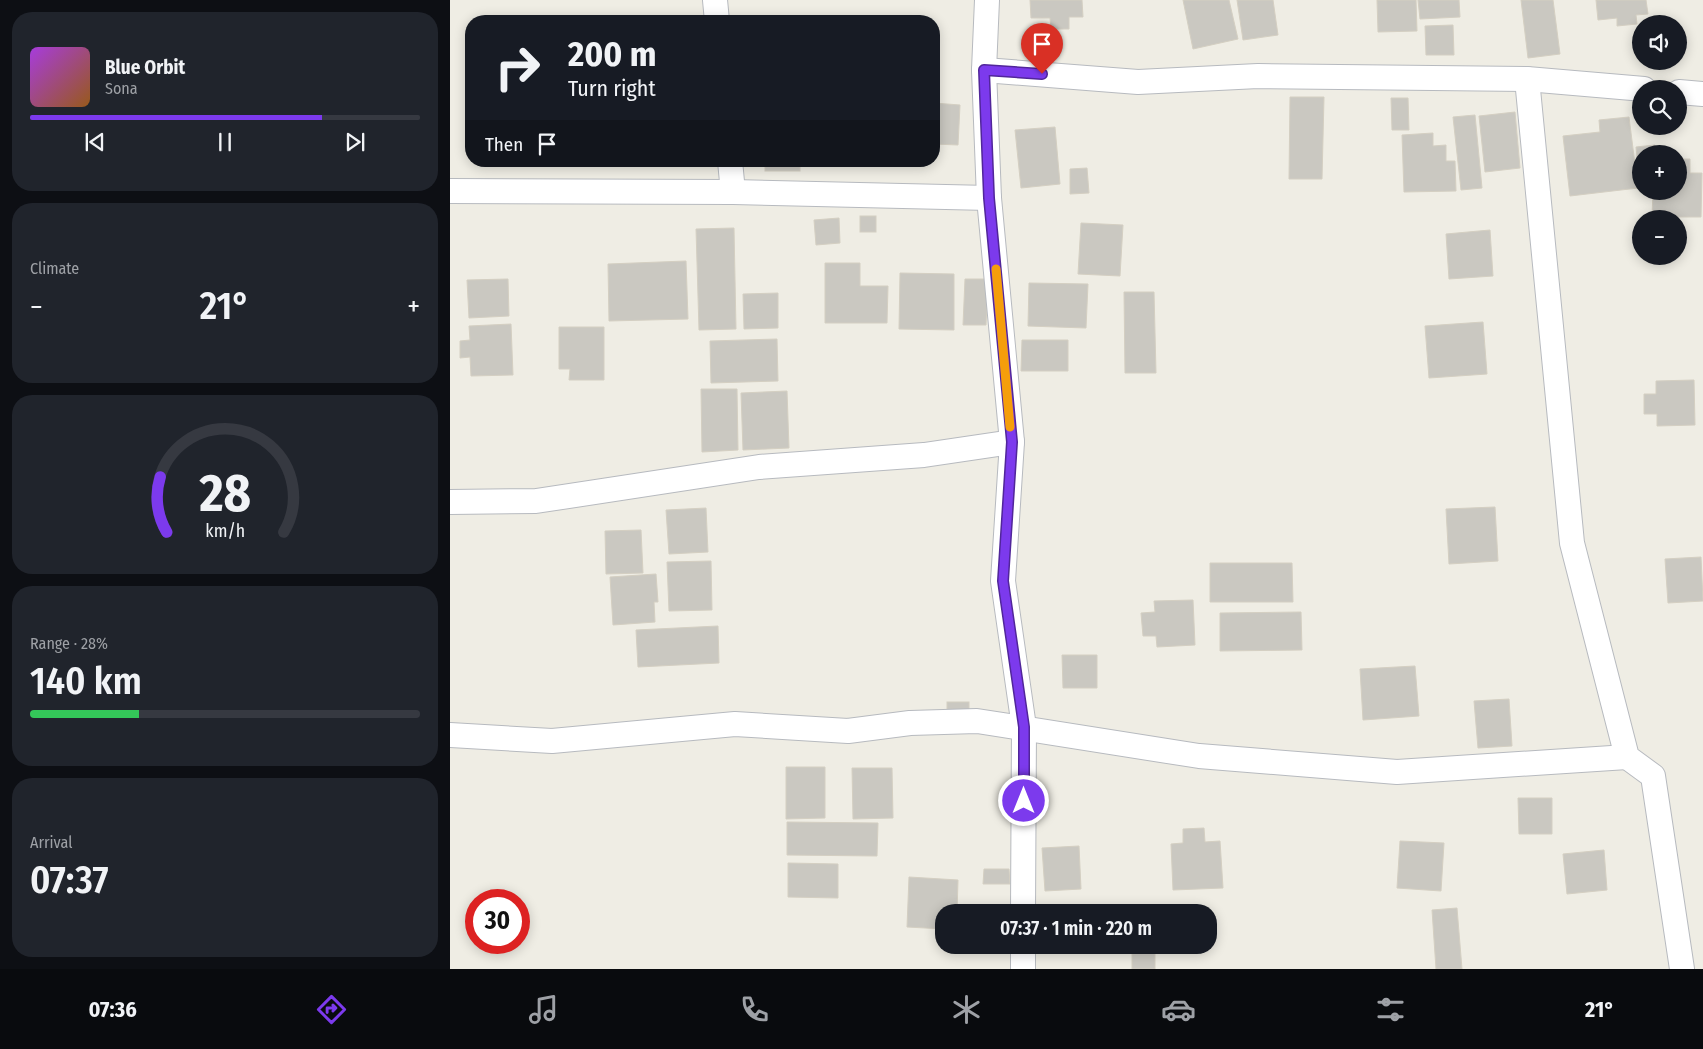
<!DOCTYPE html>
<meta charset="utf-8">
<style>
:root{--surface:#171b24;--page:#20242c;--text:#f1f3f6;--muted:#9ea1a6;--line:#363941;--accent:#7c3aed}
body{margin:0;font-family:"Fira Sans Condensed",sans-serif;background:var(--page);color:var(--text);height:100vh;display:flex;flex-direction:column;font-size:19px;white-space:nowrap}
*{box-sizing:border-box;margin:0}
p{font-size:16px;color:var(--muted)}
.icon{flex:none;width:28px;height:28px;fill:none;stroke:currentColor;stroke-width:2;stroke-linecap:round;stroke-linejoin:round}
.map{position:relative;flex:1;overflow:hidden}
.panel{display:flex;flex-direction:column;gap:12px;padding:12px;background:#0d0f14;width:450px}
.panel>*{flex:none}
.guide{position:absolute;left:15px;top:15px;width:475px;height:152px;border-radius:20px;box-shadow:0 2px 12px #0003;background:#171b24;color:var(--text);overflow:hidden}
.tools{position:absolute;left:1182px;top:15px;display:grid;gap:10px}
.tools a{display:grid;place-items:center;width:55px;height:55px;border-radius:50%;background:var(--surface);box-shadow:0 2px 12px #0003;font-size:25px}
.speed{position:absolute;left:15px;top:889px;display:flex;gap:10px;font-size:25px;font-weight:700;text-align:center}
.speed>*{display:grid;place-content:center;width:65px;height:65px;border-radius:50%;background:var(--surface);box-shadow:0 2px 12px #0003;line-height:1}
.speed .limit{border:8px solid #d22;background:#fff;color:#111}
.pin{position:absolute;display:grid;place-items:center;width:42px;height:42px;color:#fff;margin:-51px -21px;border-radius:50% 50% 50% 0;rotate:-45deg;box-shadow:0 0 5px #0007}
.pin .icon{rotate:45deg}
.me{position:absolute;width:55px;margin:-28px;rotate:0deg;stroke-linejoin:round;filter:drop-shadow(0 0 4px #0008)}
.turn{display:flex;align-items:center;gap:18px;height:105px;padding:0 20px;font-size:22px}
.turn .icon{width:65px;height:65px;stroke-width:2.5}
.turn b{display:block;font-size:35px;line-height:42px}
.then{display:flex;align-items:center;height:48px;padding:0 20px;background:#0003;gap:10px;font-size:19px}
.big{font-size:38px;font-weight:600;line-height:1.1}
.panel .tile{flex:1;display:flex;flex-direction:column;justify-content:center;gap:8px;min-width:0;padding:0 18px;border-radius:20px;background:var(--page)}
.panel .dial{align-items:center;gap:0}
.dial svg{height:130px;overflow:visible;fill:none;stroke:var(--line);stroke-width:7;stroke-linecap:round;text-anchor:middle}
.dial text{fill:var(--text);stroke:none}
.song{display:flex;align-items:center;gap:15px}
.cover{width:60px;height:60px;border-radius:8px;background:linear-gradient(135deg,hsl(280 70% 55%),hsl(30 70% 35%))}
.played{height:5px;border-radius:2px;background:linear-gradient(90deg,var(--accent) 75%,var(--line) 75%)}
.keys{display:flex;justify-content:space-around;direction:ltr}
.heat{display:flex;justify-content:space-between;align-items:center;font-size:28px;direction:ltr}
.charge{height:8px;border-radius:4px;background:linear-gradient(90deg,#34c759 28%,var(--line) 0)}
.trip{position:absolute;left:485px;top:904px;width:282px;height:50px;border-radius:20px;background:var(--surface);box-shadow:0 2px 12px #0003;font-weight:600;line-height:50px;text-align:center}
.tabs{display:flex;height:80px;justify-content:space-around;align-items:center;background:#090b0e;color:var(--muted)}
.tabs .icon{width:35px;height:35px}
.tabs .active{color:var(--accent)}
.tabs b{font-size:22px;color:var(--text)}
main{display:flex;flex:1;min-height:0}
.map>svg:first-child{display:block}
.building{fill:#cac8c1;stroke:#d4cfc2}
.lines{fill:none;stroke-linecap:round;stroke-linejoin:round}
.street-casing{stroke:#b7babf;stroke-width:26}
.street{stroke:#fff;stroke-width:24}
.route-casing{stroke:#51269a;stroke-width:12}
.route{stroke:#7c3aed;stroke-width:9}
.slow{stroke:#f59e0b;stroke-width:9}
</style>
<main>
<section class="panel">
<div class="tile">
<div class="song"><i class="cover"></i><div><b>Blue Orbit</b><p>Sona</p></div></div>
<div class="played"></div>
<div class="keys"><svg class="icon" aria-label="previous" viewBox="0 0 24 24"><path d="M18 5L8 12l10 7zM5 5v14"/></svg><svg class="icon" aria-label="pause" viewBox="0 0 24 24"><path d="M8 5v14M16 5v14"/></svg><svg class="icon" aria-label="next" viewBox="0 0 24 24"><path d="M6 5l10 7-10 7zM19 5v14"/></svg></div>
</div>
<div class="tile"><p>Climate</p>
<div class="heat"><a>−</a><b class="big">21°</b><a>+</a></div>
</div>
<div class="tile dial"><svg viewBox="0 0 100 80">
<path d="M14 69A42 42 0 1 1 86 69"/>
<path d="M14 69A42 42 0 0 1 10 35" stroke="#7c3aed"/>
<text x="50" y="56" font-size="32" font-weight="700">28</text>
<text x="50" y="72" font-size="11">km/h</text>
</svg></div>
<div class="tile"><p>Range · 28%</p><b class="big">140 km</b><div class="charge"></div></div>
<div class="tile"><p>Arrival</p><b class="big">07:37</b></div>
</section>
<div class="map">
<svg width="1253" height="969" viewBox="0 0 1253 969">
<rect width="100%" height="100%" fill="#efede4"/>
<!-- building -->
<g class="building">
<path d="M580 0H632L633 17H619V29H601L600 18H581Z"/>
<path d="M733 0H779L788 39 743 49Z"/>
<path d="M787 0H823L828 35 793 40Z"/>
<path d="M927 0H966L967 31 928 32Z"/>
<path d="M968 0H1009L1010 17 970 19Z"/>
<path d="M1071 0H1103L1110 54 1078 58Z"/>
<path d="M1146 0H1196L1198 14 1186 15 1187 24 1167 26V18L1148 20Z"/>
<path d="M1003 25 1004 55H976L975 26Z"/>
<path d="M840 97H874L872 179H839Z"/>
<path d="M941 98H958L959 130H942Z"/>
<path d="M484 103 510 105 508 145 484 144Z"/>
<path d="M1065 112 1070 168 1035 172 1029 116Z"/>
<path d="M1025 115 1032 188 1011 190 1003 117Z"/>
<path d="M1179 117 1188 188 1120 196 1113 136 1150 132 1149 120Z"/>
<path d="M605 127 610 184 571 188 565 130Z"/>
<path d="M983 133V146L996 145V161H1005L1006 191 954 192 952 135Z"/>
<path d="M1205 145 1206 154H1191V167L1188 168 1186 147Z"/>
<path d="M1229 159H1240V173H1252L1251 217H1202L1203 191H1229Z"/>
<rect x="315" y="161" width="35" height="10"/>
<path d="M637 168 639 193 620 194V169Z"/>
<rect x="410" y="216" width="16" height="16"/>
<path d="M389 218 390 243 366 245 364 220Z"/>
<path d="M631 223 673 225 670 276 628 274Z"/>
<path d="M284 228 286 329 249 330 246 229Z"/>
<path d="M1040 230 1043 276 999 279 996 234Z"/>
<path d="M236 261 238 319 159 321 158 264Z"/>
<path d="M375 263H410V286H438L437 323H375Z"/>
<path d="M450 273 504 274V330L449 329Z"/>
<path d="M58 279 59 316 19 318 17 280Z"/>
<path d="M515 279H538L536 325H513Z"/>
<path d="M579 283 638 284 636 328 578 326Z"/>
<path d="M674 292H704L706 373H675Z"/>
<path d="M328 293V328L294 329 293 294Z"/>
<path d="M1033 322 1037 374 979 378 975 326Z"/>
<path d="M61 324 63 375 21 376 20 357 10 358V341L20 340 19 326Z"/>
<path d="M109 327H154V380H119L120 369H109Z"/>
<path d="M327 339 328 381 261 383 260 341Z"/>
<path d="M572 340H618V371H571Z"/>
<path d="M1244 380 1245 425 1207 426V414H1194V394H1206V381Z"/>
<path d="M251 389H287L288 450 252 452Z"/>
<path d="M337 391 339 448 293 450 291 393Z"/>
<path d="M1045 507 1048 561 999 564 996 509Z"/>
<path d="M256 508 258 552 219 554 216 510Z"/>
<path d="M191 530 193 573 156 574 155 531Z"/>
<path d="M1251 557 1253 601 1218 603 1215 559Z"/>
<path d="M261 561 262 610 219 611 217 562Z"/>
<path d="M760 563H842L843 602H760Z"/>
<path d="M206 574 208 602H204L205 622 163 625 160 577Z"/>
<path d="M743 600 745 645 707 647 706 636H693L691 613 705 612 704 601Z"/>
<path d="M851 612 852 650 770 651V613Z"/>
<path d="M268 626 269 663 188 667 186 630Z"/>
<path d="M612 655H647V688H613Z"/>
<path d="M965 666 969 716 913 720 910 669Z"/>
<path d="M1059 699 1062 746 1028 748 1024 701Z"/>
<rect x="497" y="702" width="22" height="16"/>
<path d="M336 767H375V818L336 819Z"/>
<path d="M402 768H442L443 818 403 819Z"/>
<path d="M1068 798H1102V834H1069Z"/>
<path d="M337 822 428 823 427 856 337 855Z"/>
<path d="M754 828 755 842 770 841 773 888 723 890 721 844 733 843V829Z"/>
<path d="M950 841 994 843 991 891 947 888Z"/>
<path d="M629 846 631 889 595 891 592 848Z"/>
<path d="M1154 850 1157 890 1117 894 1113 854Z"/>
<path d="M338 863 388 864V898L338 897Z"/>
<path d="M534 869H559L560 884H533Z"/>
<path d="M459 877 508 880 507 912H494V929L457 927Z"/>
<path d="M1007 908 1012 969H986L982 910Z"/>
<rect x="682" y="945" width="23" height="24"/>
</g>
<g class="lines">
<!-- street casing -->
<g class="street-casing">
<g id="street">
<path d="M265 0 267 21"/>
<path d="M537 0 534 70 539 198 562 442 553 581 574 727 573 912"/>
<path d="M534 70 688 82 808 76 1077 79 1194 89"/>
<path d="M1077 79 1122 543 1177 757 1203 776 1232 969"/>
<path d="M1229 92 1253 94"/>
<path d="M280 161 283 192"/>
<path d="M0 191 283 192 539 198"/>
<path d="M0 502 86 501 309 467 474 455 562 442"/>
<path d="M0 735 102 741 285 724 398 731 460 723 527 721 749 756 947 772 1177 757"/>
<path d="M573 969V945"/>
</g>
</g>
<!-- street -->
<use href="#street" class="street"/>
</g>
<g class="lines">
<!-- route casing -->
<g class="route-casing">
<path id="route" d="M574 801V727L553 581 562 442 539 198 534 70 592 74"/>
</g>
<!-- route -->
<use href="#route" class="route"/>
<!-- slow -->
<path class="slow" d="M546 269 560 427"/>
</g>
</svg>
<div class="tools">
<a><svg class="icon" aria-label="sound" viewBox="0 0 24 24"><path d="M4 9h4l5-4v14l-5-4H4zM17 9q2 3 0 6"/></svg></a>
<a><svg class="icon" aria-label="search" viewBox="0 0 24 24"><circle cx="10" cy="10" r="6"/><path d="M15 15l6 6"/></svg></a>
<a>+</a>
<a>−</a>
</div>
<div class="speed"><div class="limit">30</div></div>
<div class="pin" style="left:592px;top:74px;background:#d93025"><svg class="icon" aria-label="arrive" viewBox="0 0 24 24"><path d="M6 21V4h12l-3 4 3 4H6"/></svg></div>
<svg class="me" style="left:574px;top:801px" viewBox="-20 -20 40 40"><circle r="17" fill="#7c3aed" stroke="#fff" stroke-width="3"/><path d="M0-11L8 9 0 5-8 9z" fill="#fff"/></svg>
<div class="trip">07:37 · 1 min · 220 m</div>
<div class="guide">
<div class="turn"><svg class="icon" aria-label="right" viewBox="0 0 24 24"><path d="M7 20v-9h11M14 6l5 5-5 5"/></svg><div><b>200 m</b>Turn right</div></div>
<div class="then">Then<svg class="icon" aria-label="arrive" viewBox="0 0 24 24"><path d="M6 21V4h12l-3 4 3 4H6"/></svg></div>
</div>
</div>
</main>
<nav class="tabs">
<b>07:36</b>
<svg class="icon active" aria-label="directions" viewBox="0 0 24 24"><path d="M12 3l9 9-9 9-9-9zM9 14v-3h6M13 9l2 2-2 2"/></svg>
<svg class="icon" aria-label="music" viewBox="0 0 24 24"><path d="M9 18V5l10-2v13"/><circle cx="6" cy="18" r="3"/><circle cx="16" cy="16" r="3"/></svg>
<svg class="icon" aria-label="phone" viewBox="0 0 24 24"><path d="M5 4h4l2 5-3 2q2 4 5 5l2-3 5 2v4C11 20 4 13 5 4z"/></svg>
<svg class="icon" aria-label="climate" viewBox="0 0 24 24"><path d="M12 3v18M4 7l16 10M4 17L20 7"/></svg>
<svg class="icon" aria-label="car" viewBox="0 0 24 24"><path d="M5 17H2v-5l4-1 3-4h7l3 4 3 1v5h-3M9 17h6M6 11h13"/><circle cx="7" cy="17" r="2"/><circle cx="17" cy="17" r="2"/></svg>
<svg class="icon" aria-label="filters" viewBox="0 0 24 24"><path d="M4 7h16M4 17h16"/><circle cx="9" cy="7" r="2"/><circle cx="15" cy="17" r="2"/></svg>
<b>21°</b>
</nav>
